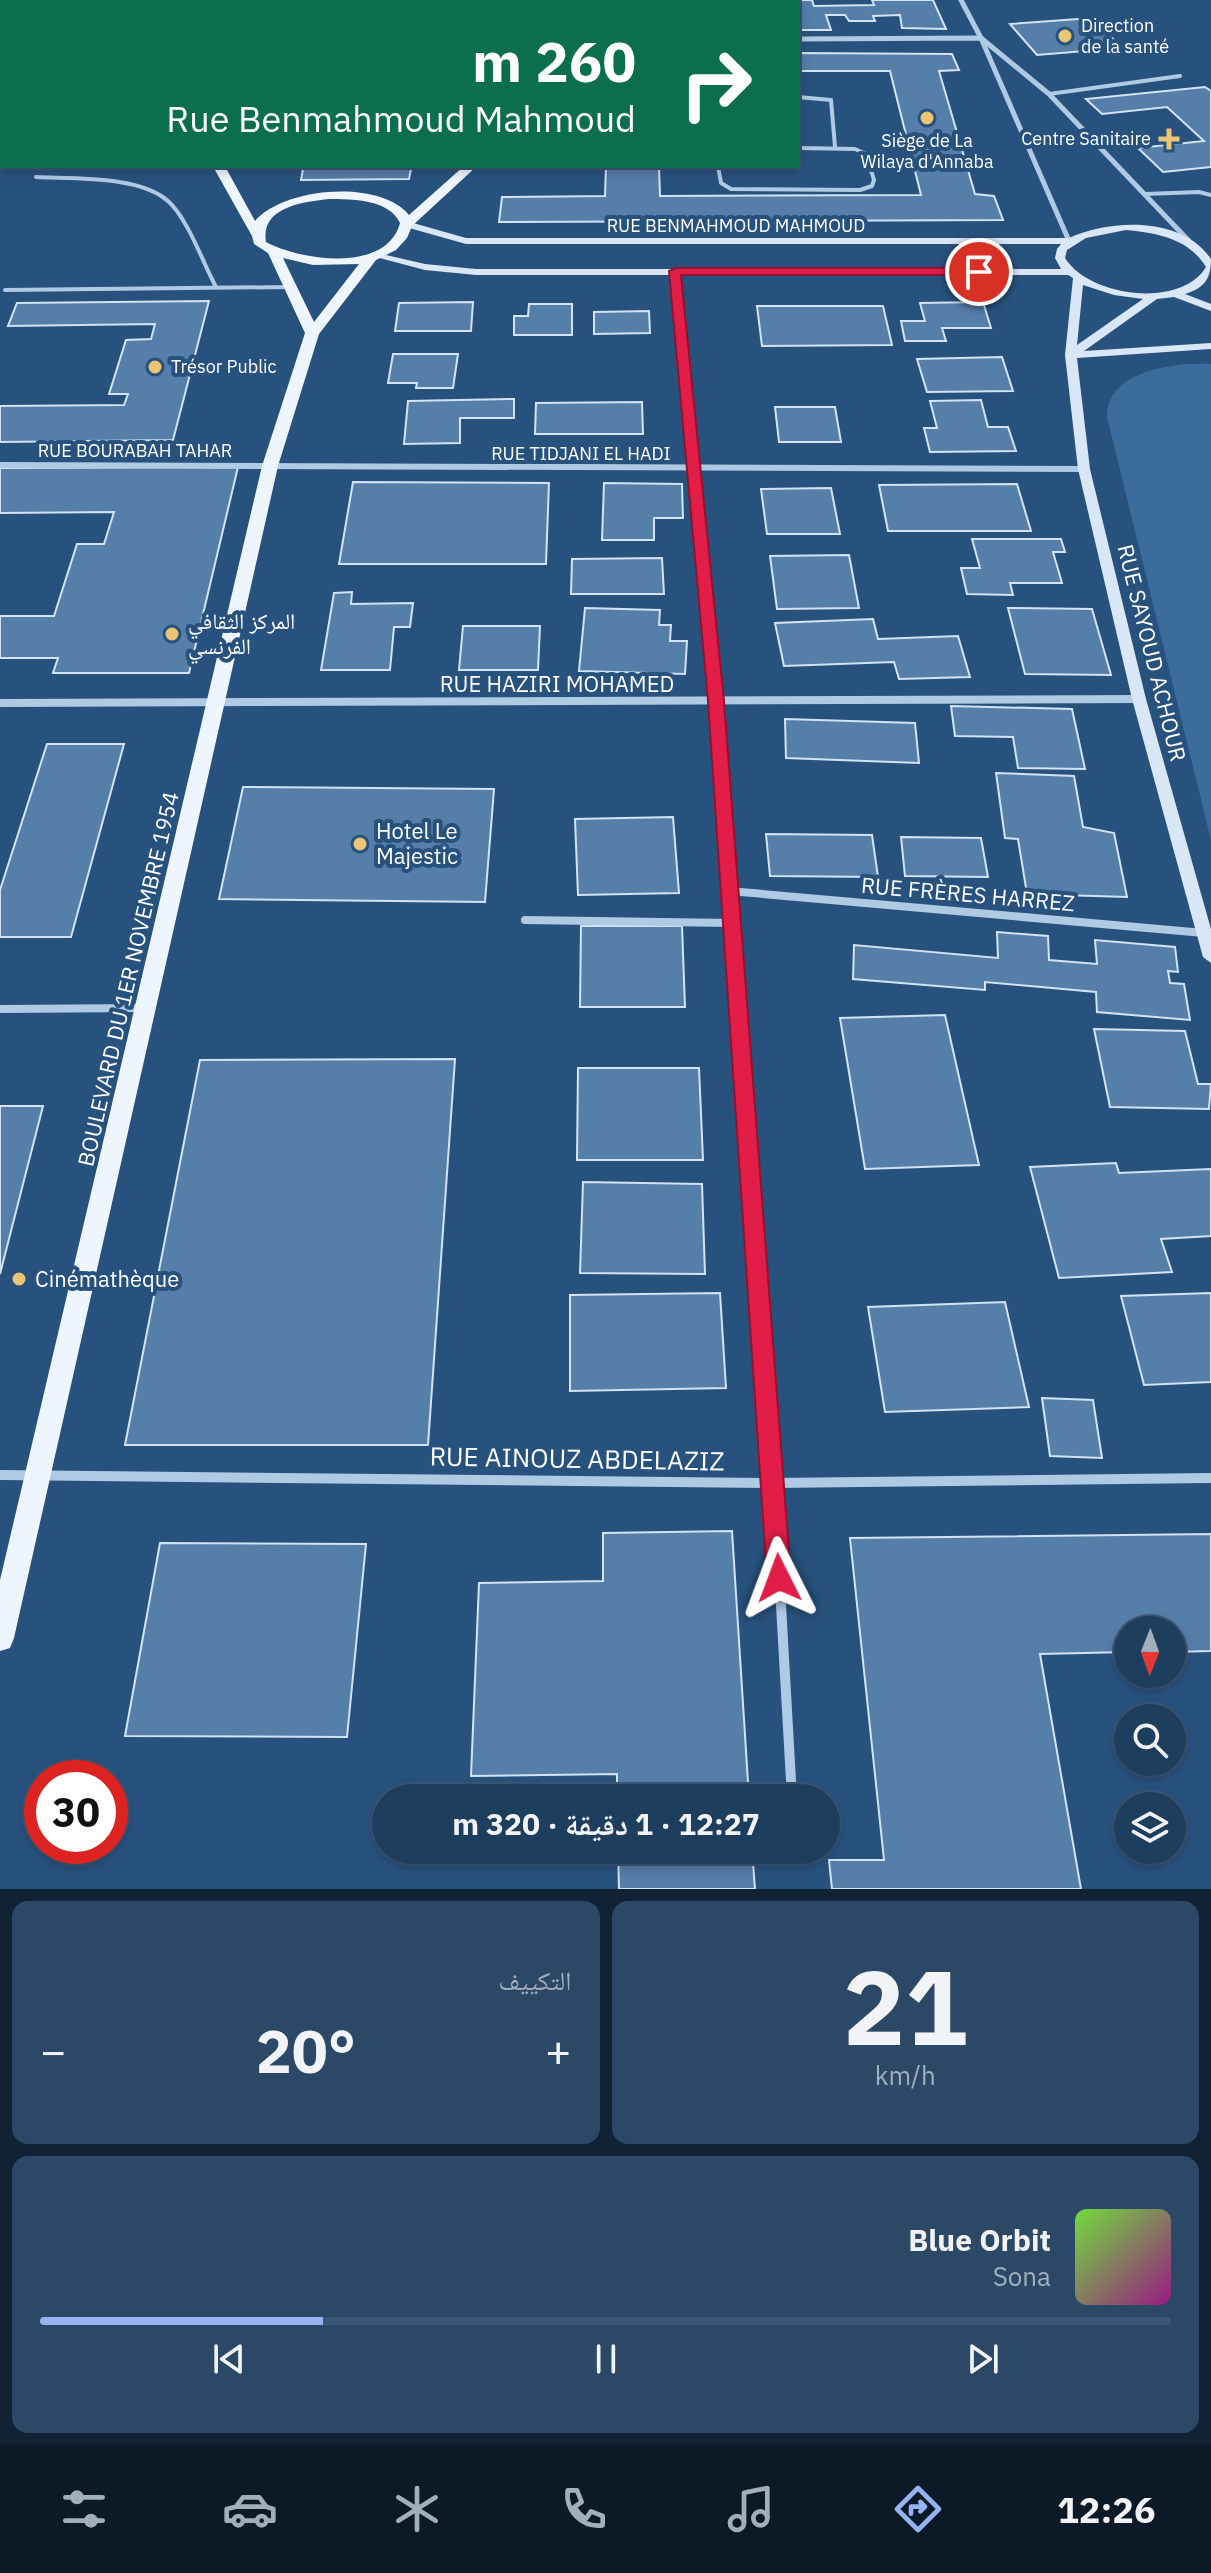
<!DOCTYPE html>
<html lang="ar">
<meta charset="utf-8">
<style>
:root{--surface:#1e3e5e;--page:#2b4967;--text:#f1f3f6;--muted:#a1aebc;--line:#3c5773;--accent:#95b2f1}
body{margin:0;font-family:"IBM Plex Sans","Noto Naskh Arabic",sans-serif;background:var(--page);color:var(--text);direction:rtl;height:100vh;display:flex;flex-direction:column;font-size:30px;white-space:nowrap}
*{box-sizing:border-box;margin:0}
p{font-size:26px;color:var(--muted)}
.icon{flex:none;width:44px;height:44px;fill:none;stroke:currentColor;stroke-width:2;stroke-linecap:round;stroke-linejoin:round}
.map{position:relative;height:1889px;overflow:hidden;direction:ltr}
.drawer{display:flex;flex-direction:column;gap:12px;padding:12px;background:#102234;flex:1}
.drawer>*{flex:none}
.banner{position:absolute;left:0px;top:0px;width:800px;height:168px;box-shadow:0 4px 12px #0003,0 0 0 2px var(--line);direction:rtl;background:#0b6e4f;color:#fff;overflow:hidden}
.needle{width:52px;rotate:181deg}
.fabs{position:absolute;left:1114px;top:1616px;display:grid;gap:16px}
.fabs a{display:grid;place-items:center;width:72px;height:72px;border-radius:50%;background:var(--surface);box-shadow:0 4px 12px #0003,0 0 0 2px var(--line);font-size:40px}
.speed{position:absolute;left:24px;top:1760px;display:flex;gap:16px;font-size:40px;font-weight:700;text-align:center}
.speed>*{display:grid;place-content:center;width:104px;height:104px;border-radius:50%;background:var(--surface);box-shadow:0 4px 12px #0003,0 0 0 2px var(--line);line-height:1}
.speed .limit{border:12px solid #d22;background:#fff;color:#111}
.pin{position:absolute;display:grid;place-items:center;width:68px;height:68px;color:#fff;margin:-34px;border:4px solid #fff;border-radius:50%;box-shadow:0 2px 8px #0007}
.me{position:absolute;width:88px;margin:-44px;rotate:357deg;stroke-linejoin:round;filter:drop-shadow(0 0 6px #0008)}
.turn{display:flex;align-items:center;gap:28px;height:168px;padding:0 32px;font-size:36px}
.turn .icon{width:104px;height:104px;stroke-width:2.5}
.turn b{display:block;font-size:56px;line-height:68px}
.big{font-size:60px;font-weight:700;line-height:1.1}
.drawer .card{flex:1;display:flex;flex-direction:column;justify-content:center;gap:12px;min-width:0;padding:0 28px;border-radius:16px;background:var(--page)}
.drawer .dial{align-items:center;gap:0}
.dial b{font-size:104px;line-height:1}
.song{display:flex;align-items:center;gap:24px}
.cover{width:96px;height:96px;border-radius:12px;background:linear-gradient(135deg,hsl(100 70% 55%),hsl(310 70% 35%))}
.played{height:8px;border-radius:4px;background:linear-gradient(90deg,var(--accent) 25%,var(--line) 25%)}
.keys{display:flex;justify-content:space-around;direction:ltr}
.heat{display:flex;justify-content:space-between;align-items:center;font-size:44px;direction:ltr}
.drawer .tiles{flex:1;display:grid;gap:12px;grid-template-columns:1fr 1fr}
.card:last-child{grid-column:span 2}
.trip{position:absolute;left:372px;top:1784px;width:468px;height:80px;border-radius:40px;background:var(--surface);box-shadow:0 4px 12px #0003,0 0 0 2px var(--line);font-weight:700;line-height:80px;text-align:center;direction:rtl}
.tab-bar{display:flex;height:128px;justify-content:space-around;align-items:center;background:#0c1926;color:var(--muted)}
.tab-bar .icon{width:56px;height:56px}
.tab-bar .active{color:var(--accent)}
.tab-bar b{font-size:36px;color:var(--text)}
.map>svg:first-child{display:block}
.green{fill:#3c6c9b}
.building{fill:#557ea9;stroke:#d1e3f4;stroke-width:2}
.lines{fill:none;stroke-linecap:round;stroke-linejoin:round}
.service{stroke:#afcae5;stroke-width:4}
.minor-far3{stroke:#afcae5;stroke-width:5}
.minor-far2{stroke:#afcae5;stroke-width:6}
.minor-far1{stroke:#afcae5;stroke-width:8}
.minor{stroke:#afcae5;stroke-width:10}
.secondary{fill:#d8e6f5;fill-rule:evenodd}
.primary{fill:#eff5fd;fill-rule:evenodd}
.route{fill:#e11d48;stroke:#92132f;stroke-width:2}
.poi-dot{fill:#ecc475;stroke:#28527e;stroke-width:3}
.labels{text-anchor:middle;stroke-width:8;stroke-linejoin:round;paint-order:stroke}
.far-poi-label{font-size:18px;fill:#fff;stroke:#28527e;text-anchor:start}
.far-street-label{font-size:18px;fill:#fff;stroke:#28527e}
.poi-label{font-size:22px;fill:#fff;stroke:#28527e;text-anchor:start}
.street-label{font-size:22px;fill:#fff;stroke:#28527e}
.near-street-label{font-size:26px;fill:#fff;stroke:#28527e}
</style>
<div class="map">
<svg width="1211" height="1889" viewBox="0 0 1211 1889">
<rect width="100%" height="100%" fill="#28527e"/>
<!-- green -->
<path class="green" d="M1211 364V840L1107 417C1106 370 1176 362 1211 364Z"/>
<!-- building -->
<g class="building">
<path d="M311 0H483L311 2Z"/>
<path d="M779 0H812L814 6 874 5 872 0H933L946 29 902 28 900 15 873 16 875 21H849L845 15H826L831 30H798V2Z"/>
<path d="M1092 18 1122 48 1037 55 1010 24Z"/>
<path d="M798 53 952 54 959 70 939 71 975 194 994 196 1003 220 499 222 502 197 605 196 606 166H659L660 196 921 195 890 71H798Z"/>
<path d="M1205 87 1211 91V167L1163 172 1138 148 1204 141 1167 107 1102 114 1086 99Z"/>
<path d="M284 166H434V169H411L409 179 301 180 303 169H283Z"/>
<path d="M209 301 173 440 0 442V406L124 405 128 394H109L126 340 151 339 155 324 8 326 17 303Z"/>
<path d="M473 302 471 331H395L399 303Z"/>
<path d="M983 302 991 328H942L946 341H905L901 321H925L920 303Z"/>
<path d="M529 304H572V335H514V316H528Z"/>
<path d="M757 306H883L892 345 762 346Z"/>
<path d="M649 311 650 333 594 334V312Z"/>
<path d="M393 354H458L453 388H416L417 383H388Z"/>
<path d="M1002 357 1013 391 927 392 917 359Z"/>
<path d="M514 399V418H460V443L404 444 408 401Z"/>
<path d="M981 400 988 427H1008L1016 451 930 452 924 428H937L930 401Z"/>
<path d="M642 402 643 434H535L536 403Z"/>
<path d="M775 407H835L841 442H779Z"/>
<path d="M238 467 189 673H53L58 658H0V616H54L77 544H104L114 512 0 513V468Z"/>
<path d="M353 482 549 483 546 564H339Z"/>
<path d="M604 483 682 484 683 518H654V540H602Z"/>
<path d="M1017 484 1031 531H888L879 485Z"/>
<path d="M831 488 840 534H767L761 489Z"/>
<path d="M972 539H1061L1065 552H1053L1062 583H1010L1013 595 967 594 961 568H980Z"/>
<path d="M849 555 859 608 777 609 770 556Z"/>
<path d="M662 558 664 594H571L572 559Z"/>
<path d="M352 592 351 604 413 603 410 627H394L390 670H321L334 593Z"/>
<path d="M585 608 660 610 659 625H671L670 641H687L685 674 579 671Z"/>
<path d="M1008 608 1092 609 1111 675 1025 674Z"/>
<path d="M873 619 878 639 958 636 970 677 899 679 894 662 784 666 775 623Z"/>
<path d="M463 626H540L538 670H459Z"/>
<path d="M951 706 1072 709 1085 769 1018 768 1013 737 955 736Z"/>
<path d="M785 719 915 723 919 763 786 758Z"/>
<path d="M47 744H124L71 937H0V890Z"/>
<path d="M996 773 1074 776 1083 827 1114 833 1127 897 1027 894 1018 839 1005 838Z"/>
<path d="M243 787 494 789 485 902 219 899Z"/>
<path d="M673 817 679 893 578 895 575 819Z"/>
<path d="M766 834 872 835 878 877 770 876Z"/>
<path d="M901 837 981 838 988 877 905 876Z"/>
<path d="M581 926H682L685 1007H580Z"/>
<path d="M997 932 1048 936 1049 960 1097 964 1095 940 1175 947 1178 972 1168 971 1170 983 1184 984 1190 1020 1097 1012 1096 992 985 982V990L853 979 854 945 998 958Z"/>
<path d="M945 1015 979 1165 865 1169 840 1018Z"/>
<path d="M1094 1029 1185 1031 1198 1084H1211L1209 1109 1110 1107Z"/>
<path d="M455 1059 428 1445H125L200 1060Z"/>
<path d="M578 1068H699L703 1160H577Z"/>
<path d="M0 1106H43L0 1274Z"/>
<path d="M1116 1163 1119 1173 1211 1169V1236L1161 1239 1172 1272 1059 1278 1030 1167Z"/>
<path d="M583 1182 702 1184 705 1274 580 1273Z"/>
<path d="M720 1293 726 1388 570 1391V1295Z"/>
<path d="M1211 1293V1382L1144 1385 1121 1296Z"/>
<path d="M1005 1302 1029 1407 885 1412 868 1307Z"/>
<path d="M1042 1398 1093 1400 1102 1458 1050 1456Z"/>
<path d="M732 1531 749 1798H617V1774L471 1776 479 1583 603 1581V1533Z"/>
<path d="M1211 1534V1651L1172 1652V1630H1128V1652L1040 1654 1081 1889H832L829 1860H884L850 1538Z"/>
<path d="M160 1543 366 1544 347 1737 125 1736Z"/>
<path d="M618 1850H752L755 1889H619Z"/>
</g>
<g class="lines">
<!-- service -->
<g class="service">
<path d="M1049 94 1180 76"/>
<path d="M798 97 831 100 835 147"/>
<path d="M718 166 721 183 731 189 860 190 872 186 874 180 866 154 855 149 798 148"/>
<path d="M36 177C72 179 139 175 168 201 188 219 203 263 216 287"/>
<path d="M1145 194 1199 192 1211 195"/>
<path d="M5 290 290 287"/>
</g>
<!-- minor-far3 -->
<g class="minor-far3">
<path d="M961 0 981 38 1069 241"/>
<path d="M798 39 981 38 1049 94 1189 241"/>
<path d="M675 271 678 304"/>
</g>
<!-- minor-far2 -->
<g class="minor-far2">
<path d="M678 302 716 700"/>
<path d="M0 465 1084 469"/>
<path d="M838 700 1139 699"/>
</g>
<!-- minor-far1 -->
<g class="minor-far1">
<path d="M716 698 754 1216"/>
<path d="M0 703 1139 699"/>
<path d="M729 891 1204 933"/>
<path d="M525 920 732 923"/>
<path d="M0 1009 143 1008"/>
</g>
<!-- minor -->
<g class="minor">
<path d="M754 1214 774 1483 792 1798"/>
<path d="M0 1475 774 1483 1211 1478"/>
</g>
<!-- secondary -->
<path class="secondary" d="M406 221 466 238H1069C1111 219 1182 216 1211 259 1211 278 1205 288 1185 294L1211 304V311L1174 297 1157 299 1084 351 1211 343V349L1077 358 1090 469 1146 699 1211 929V963L1203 957 1132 699 1078 469 1065 355 1073 278 1068 275H476L425 270 368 255 373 252 425 264 476 269H1061L1055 258 1057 249 1061 244H466L402 226 401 224ZM1126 230C1157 233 1188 238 1206 267 1181 309 1089 297 1065 258L1067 250 1086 238ZM1083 285 1114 295 1143 299 1077 345Z"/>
<!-- primary -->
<g class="primary">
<rect x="506" y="0" width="10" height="2"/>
<path d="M216 166H228L227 170 255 221C284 187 380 179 409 215L464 166H477L412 226 407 238 396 250 376 260 319 334 278 466 14 1638 10 1648 0 1651V1580L262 466 305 333 268 253 254 244 252 236 215 170ZM329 199C351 199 389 199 400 223 387 273 301 261 266 242 260 207 303 202 329 199ZM283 258 313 265 359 264 314 322Z"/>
</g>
</g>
<!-- route -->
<path class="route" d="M979 268 985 272 983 275H681L724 701 791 1578 788 1586 779 1589 771 1586 767 1578 708 701 669 271 675 268Z"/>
<!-- markers -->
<g class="poi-dot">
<circle cx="1065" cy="36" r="8"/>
<circle cx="927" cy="118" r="8"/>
<path d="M1165 127h8v8h8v8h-8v8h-8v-8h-8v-8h8z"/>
<circle cx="155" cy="367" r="8"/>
<circle cx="172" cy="634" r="8"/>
<circle cx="360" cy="844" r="8"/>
<circle cx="19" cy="1279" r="8"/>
</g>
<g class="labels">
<!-- far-poi labels -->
<g class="far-poi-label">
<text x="1081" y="32">Direction<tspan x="1081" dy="21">de la santé</tspan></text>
<text x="1151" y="145" text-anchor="end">Centre Sanitaire</text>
<text x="927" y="147" text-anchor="middle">Siège de La<tspan x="927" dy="21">Wilaya d'Annaba</tspan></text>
<text x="171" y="373">Trésor Public</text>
</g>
<!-- far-street labels -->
<g class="far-street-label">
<text x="736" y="232">RUE BENMAHMOUD MAHMOUD</text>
<text x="135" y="457">RUE BOURABAH TAHAR</text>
<text x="581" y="460">RUE TIDJANI EL HADI</text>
</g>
<!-- poi labels -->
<g class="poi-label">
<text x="188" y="629">المركز الثقافي<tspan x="188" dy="25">الفرنسي</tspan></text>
<text x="376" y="839">Hotel Le<tspan x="376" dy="25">Majestic</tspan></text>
<text x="35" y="1287">Cinémathèque</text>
</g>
<!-- street labels -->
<g class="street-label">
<text transform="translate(1152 653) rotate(76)" y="8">RUE SAYOUD ACHOUR</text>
<text x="557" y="692">RUE HAZIRI MOHAMED</text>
<text transform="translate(968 894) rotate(5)" y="8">RUE FRÈRES HARREZ</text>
<text transform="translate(128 979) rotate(-77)" y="8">BOULEVARD DU 1ER NOVEMBRE 1954</text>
</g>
<!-- near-street labels -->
<g class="near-street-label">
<text transform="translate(577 1459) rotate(1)" y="9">RUE AINOUZ ABDELAZIZ</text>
</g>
</g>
</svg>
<div class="fabs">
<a><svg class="needle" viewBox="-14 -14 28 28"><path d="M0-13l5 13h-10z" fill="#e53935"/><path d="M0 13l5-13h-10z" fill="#a1aebc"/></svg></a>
<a><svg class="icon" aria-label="search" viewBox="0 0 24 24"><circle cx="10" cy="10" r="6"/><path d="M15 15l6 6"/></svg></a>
<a><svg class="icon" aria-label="layers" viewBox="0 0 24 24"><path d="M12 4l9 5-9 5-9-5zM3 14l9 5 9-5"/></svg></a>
</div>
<div class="speed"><div class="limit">30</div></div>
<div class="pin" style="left:979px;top:272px;background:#d93025"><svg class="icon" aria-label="arrive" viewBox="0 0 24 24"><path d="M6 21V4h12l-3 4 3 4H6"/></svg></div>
<svg class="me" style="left:779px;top:1578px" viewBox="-20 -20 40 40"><path d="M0-17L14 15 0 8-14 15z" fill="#e11d48" stroke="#fff" stroke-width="4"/></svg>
<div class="trip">12:27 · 1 دقيقة · 320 m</div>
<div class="banner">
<div class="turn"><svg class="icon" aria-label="right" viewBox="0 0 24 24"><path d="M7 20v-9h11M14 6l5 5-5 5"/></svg><div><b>260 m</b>Rue Benmahmoud Mahmoud</div></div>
</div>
</div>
<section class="drawer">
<div class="tiles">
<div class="card dial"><b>21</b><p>km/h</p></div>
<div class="card"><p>التكييف</p>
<div class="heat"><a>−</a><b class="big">20°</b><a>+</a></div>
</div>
<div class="card">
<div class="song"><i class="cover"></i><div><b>Blue Orbit</b><p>Sona</p></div></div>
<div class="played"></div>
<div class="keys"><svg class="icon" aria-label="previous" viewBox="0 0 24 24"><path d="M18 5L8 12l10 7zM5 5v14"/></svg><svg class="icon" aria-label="pause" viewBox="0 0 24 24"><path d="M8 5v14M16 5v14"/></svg><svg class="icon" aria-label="next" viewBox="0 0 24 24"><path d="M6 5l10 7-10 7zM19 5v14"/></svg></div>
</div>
</div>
</section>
<nav class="tab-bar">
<b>12:26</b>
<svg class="icon active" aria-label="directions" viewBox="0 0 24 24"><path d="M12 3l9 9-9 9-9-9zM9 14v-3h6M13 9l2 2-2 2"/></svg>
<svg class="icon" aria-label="music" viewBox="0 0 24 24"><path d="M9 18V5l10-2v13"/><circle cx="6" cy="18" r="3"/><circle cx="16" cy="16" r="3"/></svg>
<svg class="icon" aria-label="phone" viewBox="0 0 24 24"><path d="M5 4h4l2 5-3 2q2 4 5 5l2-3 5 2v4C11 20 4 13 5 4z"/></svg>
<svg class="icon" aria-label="climate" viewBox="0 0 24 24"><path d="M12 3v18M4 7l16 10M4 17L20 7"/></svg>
<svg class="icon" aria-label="car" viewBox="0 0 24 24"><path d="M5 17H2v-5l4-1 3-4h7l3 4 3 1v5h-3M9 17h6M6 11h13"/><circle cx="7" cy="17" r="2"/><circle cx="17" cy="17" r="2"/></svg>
<svg class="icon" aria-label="filters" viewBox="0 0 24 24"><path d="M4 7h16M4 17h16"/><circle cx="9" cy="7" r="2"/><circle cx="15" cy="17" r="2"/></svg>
</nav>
